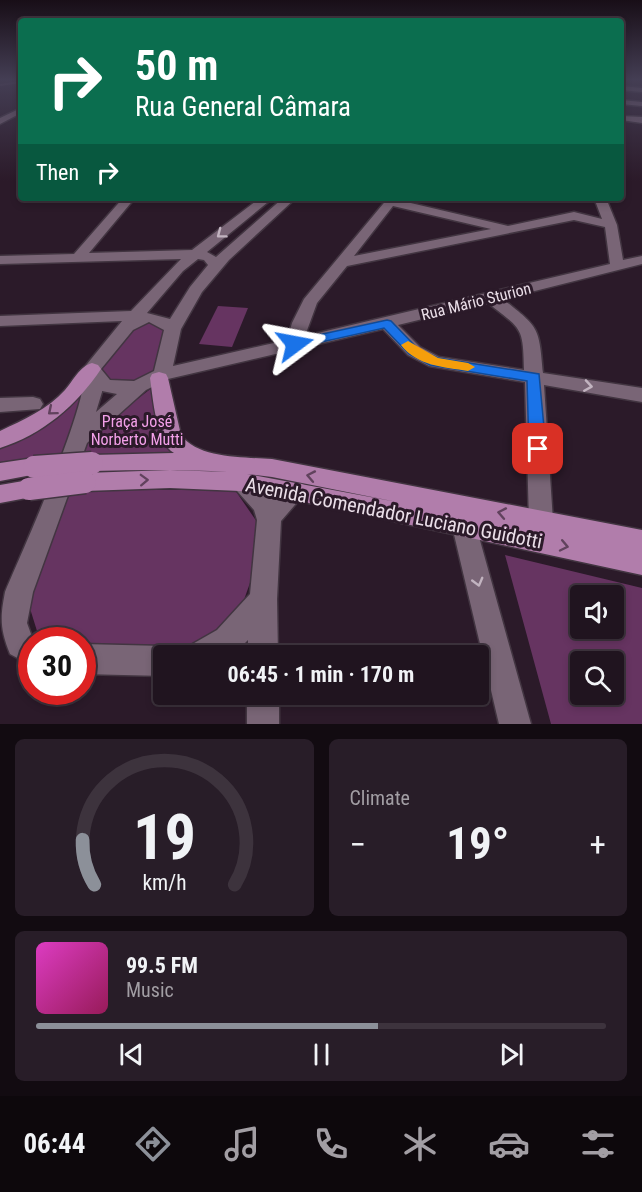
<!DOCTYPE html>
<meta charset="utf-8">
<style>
:root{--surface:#20141f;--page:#281d28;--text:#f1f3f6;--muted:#a29ea4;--line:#3d333d;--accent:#8c9099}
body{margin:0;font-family:"Roboto Condensed",sans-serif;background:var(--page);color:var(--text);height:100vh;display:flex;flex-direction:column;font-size:22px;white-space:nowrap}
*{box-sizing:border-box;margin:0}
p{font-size:20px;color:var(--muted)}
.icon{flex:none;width:33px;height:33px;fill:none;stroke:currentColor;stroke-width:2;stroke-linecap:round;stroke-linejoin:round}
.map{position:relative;height:724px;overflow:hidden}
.details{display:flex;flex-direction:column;gap:15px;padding:15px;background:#120b11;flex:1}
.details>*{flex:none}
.guide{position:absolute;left:18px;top:18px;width:606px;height:183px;border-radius:6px;box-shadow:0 3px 9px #0003,0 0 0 2px var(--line);background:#0b6e4f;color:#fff;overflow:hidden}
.controls{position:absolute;left:570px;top:585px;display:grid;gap:12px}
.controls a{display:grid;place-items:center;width:54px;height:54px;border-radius:6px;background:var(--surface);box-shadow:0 3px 9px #0003,0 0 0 2px var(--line);font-size:30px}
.speed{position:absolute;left:18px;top:627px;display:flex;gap:12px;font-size:30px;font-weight:700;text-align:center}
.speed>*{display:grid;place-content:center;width:78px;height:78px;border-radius:50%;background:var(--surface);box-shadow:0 3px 9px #0003,0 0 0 2px var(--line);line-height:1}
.speed .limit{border:9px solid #d22;background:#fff;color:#111}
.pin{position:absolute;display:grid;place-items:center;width:51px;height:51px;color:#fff;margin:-26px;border-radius:12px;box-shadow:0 3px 9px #0006}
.me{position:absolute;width:66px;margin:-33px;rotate:77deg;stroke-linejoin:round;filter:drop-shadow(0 0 4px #0008)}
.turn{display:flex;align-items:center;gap:21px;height:126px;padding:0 18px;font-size:27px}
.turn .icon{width:78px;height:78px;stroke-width:2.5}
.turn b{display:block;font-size:42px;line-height:51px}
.then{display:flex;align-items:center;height:57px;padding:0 18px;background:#0003;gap:12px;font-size:22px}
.big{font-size:45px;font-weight:700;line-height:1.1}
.details .tile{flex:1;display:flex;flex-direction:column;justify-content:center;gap:9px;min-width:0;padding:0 21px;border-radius:9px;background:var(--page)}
.details .dial{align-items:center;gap:0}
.dial svg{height:156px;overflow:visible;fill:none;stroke:var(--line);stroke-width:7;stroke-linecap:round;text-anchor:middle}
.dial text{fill:var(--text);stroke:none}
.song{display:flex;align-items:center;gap:18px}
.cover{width:72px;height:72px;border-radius:9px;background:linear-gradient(135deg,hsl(310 70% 55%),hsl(330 70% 35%))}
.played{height:6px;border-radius:3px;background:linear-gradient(90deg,var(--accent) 60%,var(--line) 60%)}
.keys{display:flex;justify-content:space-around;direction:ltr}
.heat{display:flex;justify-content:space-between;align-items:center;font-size:33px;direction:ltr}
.details .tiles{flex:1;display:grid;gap:15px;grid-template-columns:1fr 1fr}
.tile:last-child{grid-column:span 2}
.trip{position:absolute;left:153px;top:645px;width:336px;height:60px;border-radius:6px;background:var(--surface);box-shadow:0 3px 9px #0003,0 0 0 2px var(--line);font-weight:700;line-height:60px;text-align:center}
.menu{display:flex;height:96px;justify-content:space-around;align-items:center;background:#0d080c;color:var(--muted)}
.menu .icon{width:42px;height:42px}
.menu .active{color:var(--accent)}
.menu b{font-size:27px;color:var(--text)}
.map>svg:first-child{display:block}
.green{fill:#663461;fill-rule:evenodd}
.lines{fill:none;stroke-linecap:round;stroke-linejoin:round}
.stream{stroke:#60435e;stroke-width:2}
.minor-casing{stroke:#423541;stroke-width:3}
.major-casing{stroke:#423541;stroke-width:3}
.minor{fill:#796576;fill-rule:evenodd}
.major{fill:#b17dab;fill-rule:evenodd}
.major-bridge-casing{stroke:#423541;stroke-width:25;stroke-linecap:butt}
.major-bridge{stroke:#b17dab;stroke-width:22}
.oneway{stroke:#c2b4c0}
.oneway2{stroke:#61425d}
.route{fill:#1a73e8;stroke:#114b97;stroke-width:1.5}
.slow{fill:#f59e0b}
.labels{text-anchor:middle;stroke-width:6;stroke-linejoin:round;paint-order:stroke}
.street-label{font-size:16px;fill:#eadee8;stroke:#2b1a29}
.park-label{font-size:16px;fill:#f3a0e9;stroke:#2b1a29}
.near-street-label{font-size:20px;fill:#eadee8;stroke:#2b1a29}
</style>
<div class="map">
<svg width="642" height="724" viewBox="0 0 642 724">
<rect width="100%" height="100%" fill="#2b1a29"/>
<!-- green -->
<g class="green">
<path d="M218 306 248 308 232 347 199 344Z"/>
<path d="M153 321 161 326 166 333 152 376 138 381 111 382 100 370 131 328Z"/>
<path d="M84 386V399L62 459 0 468V447L50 423Z"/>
<path d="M153 387 180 455H103L79 457 88 437Z"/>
<path d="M67 490H235L257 522 251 580 239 614 212 638 192 647 83 645 82 640H48L37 631 28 602Z"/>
<path d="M505 555 642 588V724H551ZM580 596H614V628H580ZM580 662H614V694H580Z"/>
</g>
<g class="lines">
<!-- stream -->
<path class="stream" d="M0 85 21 82"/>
<!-- minor casing -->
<g class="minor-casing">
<g id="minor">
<path d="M621 86 642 88V92L621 90Z"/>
<path d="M621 100 642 102V106L621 104Z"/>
<path d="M21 108V113L0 124V118Z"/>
<path d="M621 116 642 117V123L621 120Z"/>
<path d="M123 198H135L89 253 192 250 260 198H273L207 252 216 257 283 198H296L229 260 202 292 181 329 173 366 287 340 292 323 304 299 388 198H400L398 200 508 226 574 212 602 219 594 198H606L617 225 623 260 642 256V264L503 299C539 328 539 326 543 373L642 388V402L544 385 553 521 550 528 541 531 532 528 529 521 525 382 429 366 408 355 383 329 168 379 146 390 87 443 33 592 27 623 31 634 42 640H32V666L10 654C0 629 0 618 5 592 19 558 94 394 83 369L122 321 0 326V316L131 311 181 259 0 264V256L74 254ZM393 206 491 229 354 256ZM574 220 605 227 610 264 305 336 317 303 347 266ZM198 259 204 260 208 265 190 287 170 319 147 313 183 271ZM488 303C522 330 523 326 524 370L439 357 420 347 398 325ZM149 322 164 330 154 371 134 381 110 380 101 369 133 330ZM102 391 117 394 96 412 102 392Z"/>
<path d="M33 397 40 399 43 404 40 409 0 412V398Z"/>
<path d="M240 473 248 476 272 497C282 488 289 480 303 484L307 491 281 521 277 599 278 656H248V640L232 656H184L189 646 217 630 250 594 257 520 254 510 229 482 232 476Z"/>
<path d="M464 515 473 519 476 526 531 724H499L452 526 455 519Z"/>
<path d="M82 644 164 646 175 650 177 656H164V676L82 674Z"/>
<rect x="247" y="694" width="32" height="30"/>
</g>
</g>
<!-- major casing -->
<g class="major-casing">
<g id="major">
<path d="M92 363 98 365 101 369C77 405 42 435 0 448V431C23 420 48 409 65 390 73 381 80 366 92 363Z"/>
<path d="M159 372 166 374 168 378 181 435C198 459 245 457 272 459L642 530V575L295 500 240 491 170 488 85 491 77 488 74 482 77 476 85 473 170 470 228 472C183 469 137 470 92 471L84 469 81 463 84 457 92 455 174 453C156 443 153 398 150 378L152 374ZM247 474 272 477 397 502Z"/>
<path d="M34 458 42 461 45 467 42 473 0 481V463Z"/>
<path d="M29 480 37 482 41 489 37 496 0 503V485Z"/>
</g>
</g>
<!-- minor -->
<use href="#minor" class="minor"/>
<!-- major -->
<use href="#major" class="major"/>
<!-- major-bridge casing -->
<g class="major-bridge-casing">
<g id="major-bridge">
<path d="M34 467 92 463"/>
<path d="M29 489 85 482"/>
</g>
</g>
<!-- major-bridge -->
<use href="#major-bridge" class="major-bridge"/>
</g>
<!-- one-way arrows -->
<defs><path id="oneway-chevron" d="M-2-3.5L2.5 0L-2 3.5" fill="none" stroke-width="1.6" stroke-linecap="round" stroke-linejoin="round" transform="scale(1.5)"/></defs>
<g class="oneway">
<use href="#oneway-chevron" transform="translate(221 234) rotate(143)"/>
<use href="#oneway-chevron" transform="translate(588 386) rotate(9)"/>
<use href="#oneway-chevron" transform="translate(478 582) rotate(75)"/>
</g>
<g class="oneway2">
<use href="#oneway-chevron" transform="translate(52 411) rotate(140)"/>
<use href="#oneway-chevron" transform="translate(311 476) rotate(-169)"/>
<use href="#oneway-chevron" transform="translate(144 480) rotate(-2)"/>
<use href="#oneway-chevron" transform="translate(502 513) rotate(-169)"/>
<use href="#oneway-chevron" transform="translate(564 546) rotate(12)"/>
</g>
<!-- sky -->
<linearGradient id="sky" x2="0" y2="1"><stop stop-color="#180e17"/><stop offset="0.44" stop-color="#443e54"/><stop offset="1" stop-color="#443e54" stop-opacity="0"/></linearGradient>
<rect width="642" height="181" fill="url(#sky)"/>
<!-- route -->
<path class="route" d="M387 320 391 321 418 349 438 358 539 374 546 449 543 454H532L529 449 527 381 430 365 409 354 384 328 295 348 288 344 295 340Z"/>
<!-- slow -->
<path class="slow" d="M408 341 438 358 468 363 475 367 468 371C444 367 417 366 401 345Z"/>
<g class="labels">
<!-- street labels -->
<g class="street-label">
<text transform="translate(476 301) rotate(-14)" y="6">Rua Mário Sturion</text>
</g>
<!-- park labels -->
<g class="park-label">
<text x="137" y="427">Praça José<tspan x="137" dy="18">Norberto Mutti</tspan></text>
</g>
<!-- near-street labels -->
<g class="near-street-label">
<text transform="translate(394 513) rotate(11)" y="7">Avenida Comendador Luciano Guidotti</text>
</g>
</g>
</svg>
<div class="controls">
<a><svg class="icon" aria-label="sound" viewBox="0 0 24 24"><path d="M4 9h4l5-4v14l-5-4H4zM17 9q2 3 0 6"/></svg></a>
<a><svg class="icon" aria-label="search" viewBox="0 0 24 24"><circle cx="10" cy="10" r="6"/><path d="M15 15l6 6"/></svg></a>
</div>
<div class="speed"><div class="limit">30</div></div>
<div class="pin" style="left:538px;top:449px;background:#d93025"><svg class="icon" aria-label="arrive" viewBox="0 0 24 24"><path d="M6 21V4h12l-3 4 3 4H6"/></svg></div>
<svg class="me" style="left:295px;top:344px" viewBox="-20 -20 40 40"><path d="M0-17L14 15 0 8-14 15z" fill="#1a73e8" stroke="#fff" stroke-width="4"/></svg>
<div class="trip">06:45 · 1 min · 170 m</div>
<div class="guide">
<div class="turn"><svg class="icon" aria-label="right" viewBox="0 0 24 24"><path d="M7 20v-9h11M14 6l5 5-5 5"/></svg><div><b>50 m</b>Rua General Câmara</div></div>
<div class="then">Then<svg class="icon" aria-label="right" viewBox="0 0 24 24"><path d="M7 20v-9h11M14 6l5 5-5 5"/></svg></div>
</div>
</div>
<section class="details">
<div class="tiles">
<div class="tile dial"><svg viewBox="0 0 100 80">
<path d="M14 69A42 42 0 1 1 86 69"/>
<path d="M14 69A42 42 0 0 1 8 46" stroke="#8c9099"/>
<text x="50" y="56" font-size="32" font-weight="700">19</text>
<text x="50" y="72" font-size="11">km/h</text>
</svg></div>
<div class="tile"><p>Climate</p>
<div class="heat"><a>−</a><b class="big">19°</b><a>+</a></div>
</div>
<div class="tile">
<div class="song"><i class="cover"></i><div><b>99.5 FM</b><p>Music</p></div></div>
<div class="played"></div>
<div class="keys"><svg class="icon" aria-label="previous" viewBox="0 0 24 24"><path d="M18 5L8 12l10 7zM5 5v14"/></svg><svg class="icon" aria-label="pause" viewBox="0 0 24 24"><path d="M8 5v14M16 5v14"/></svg><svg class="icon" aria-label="next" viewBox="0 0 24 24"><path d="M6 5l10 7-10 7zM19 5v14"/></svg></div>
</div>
</div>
</section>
<nav class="menu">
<b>06:44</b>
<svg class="icon active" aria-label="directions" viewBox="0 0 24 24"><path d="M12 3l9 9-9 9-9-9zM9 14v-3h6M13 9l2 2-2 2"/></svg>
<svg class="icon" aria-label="music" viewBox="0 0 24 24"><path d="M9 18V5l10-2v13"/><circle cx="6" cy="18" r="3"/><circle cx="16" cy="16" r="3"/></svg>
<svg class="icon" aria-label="phone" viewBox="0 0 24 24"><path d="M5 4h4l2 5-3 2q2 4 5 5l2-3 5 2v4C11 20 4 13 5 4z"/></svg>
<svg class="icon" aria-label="climate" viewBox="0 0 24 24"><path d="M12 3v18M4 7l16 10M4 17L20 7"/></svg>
<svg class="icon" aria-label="car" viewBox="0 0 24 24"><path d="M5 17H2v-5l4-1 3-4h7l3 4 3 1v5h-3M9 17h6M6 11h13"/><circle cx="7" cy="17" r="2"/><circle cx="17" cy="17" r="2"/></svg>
<svg class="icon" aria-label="filters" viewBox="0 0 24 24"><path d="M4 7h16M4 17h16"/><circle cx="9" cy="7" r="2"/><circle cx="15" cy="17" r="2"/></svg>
</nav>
